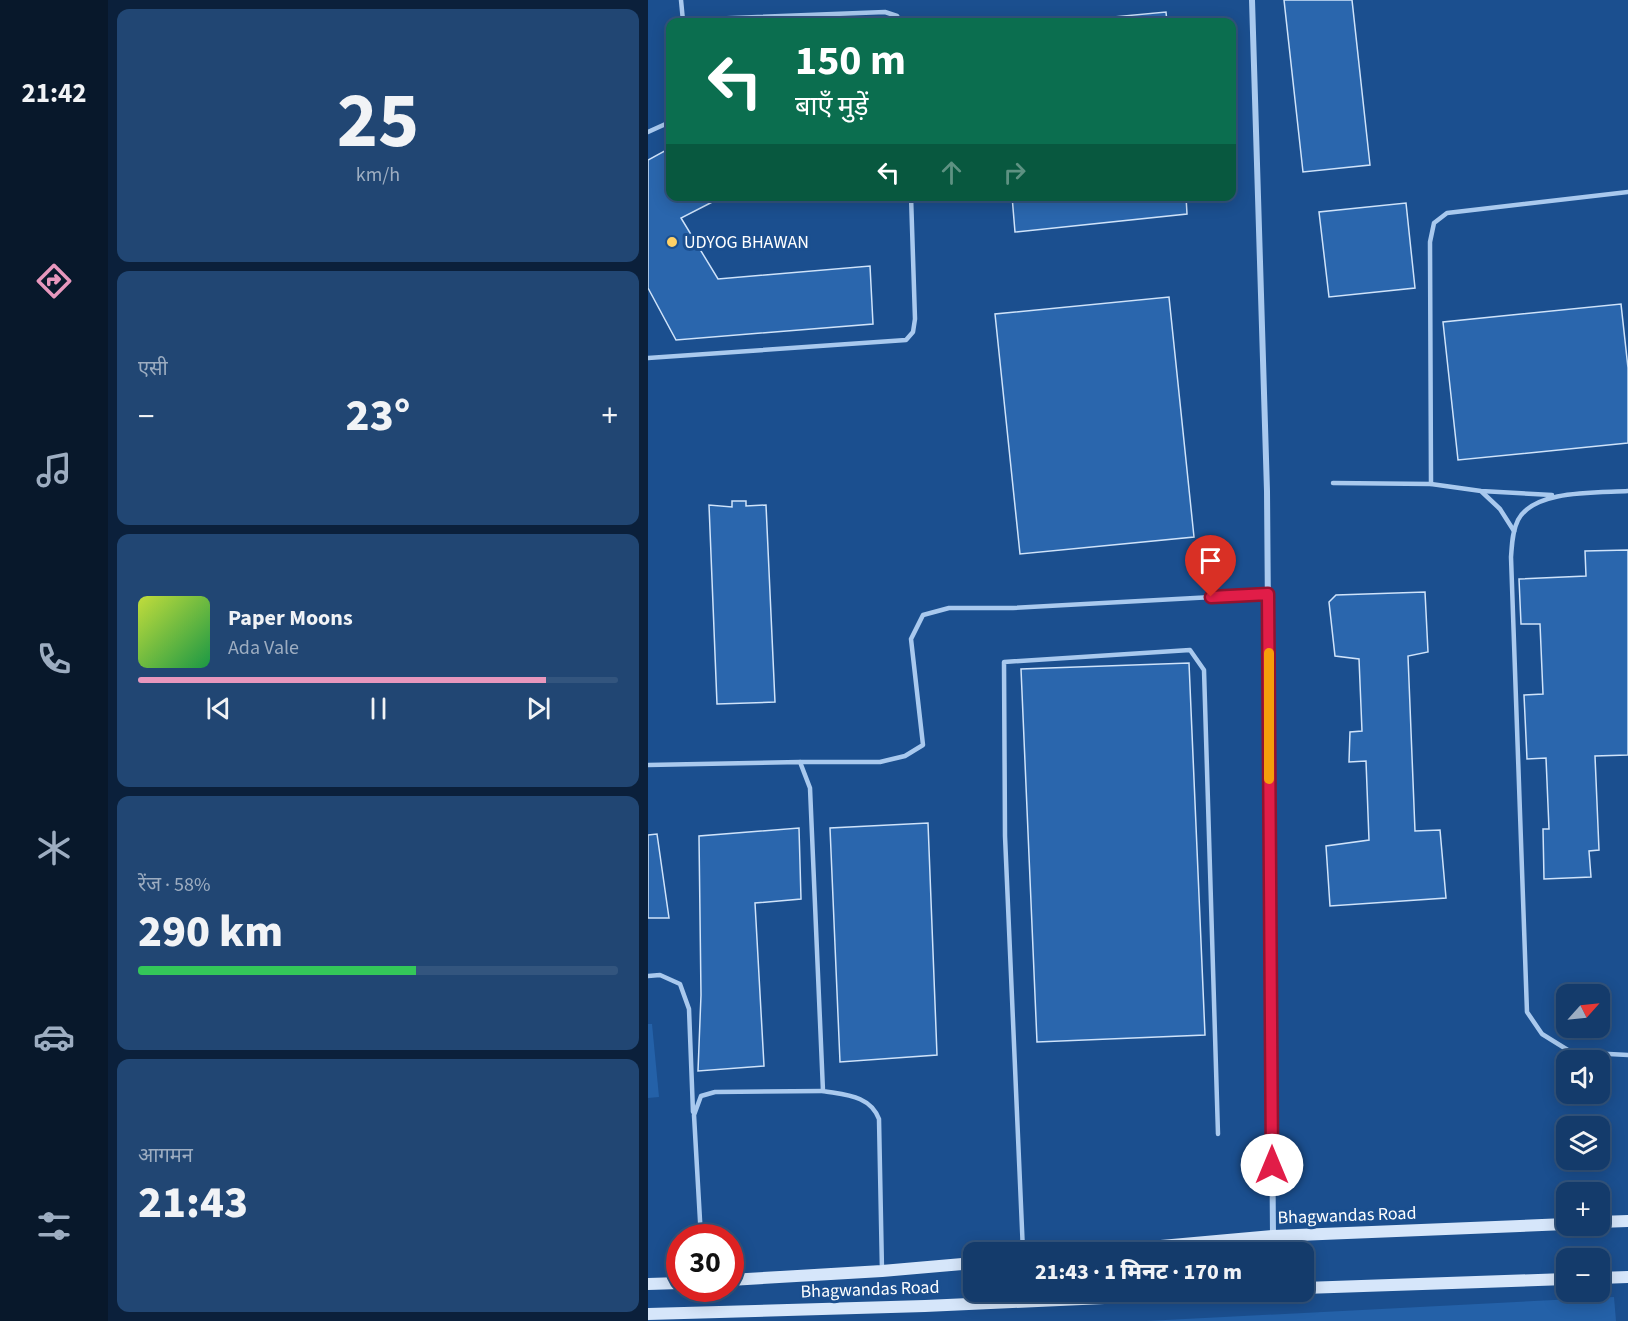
<!DOCTYPE html>
<html lang="hi">
<meta charset="utf-8">
<style>
:root{--surface:#143b6b;--page:#214673;--text:#f1f3f6;--muted:#9dadc1;--line:#33557e;--accent:#e797bd}
body{margin:0;font-family:"Source Sans 3","Noto Sans Devanagari",sans-serif;background:var(--page);color:var(--text);height:100vh;display:flex;flex-direction:column;font-size:22px;white-space:nowrap}
*{box-sizing:border-box;margin:0}
p{font-size:20px;color:var(--muted)}
.icon{flex:none;width:33px;height:33px;fill:none;stroke:currentColor;stroke-width:2;stroke-linecap:round;stroke-linejoin:round}
.map{position:relative;flex:1;overflow:hidden}
.sheet{display:flex;flex-direction:column;gap:9px;padding:9px;background:#0b203b;width:540px}
.sheet>*{flex:none}
.guide{position:absolute;left:18px;top:18px;width:570px;height:183px;border-radius:12px;box-shadow:0 3px 15px #0003,0 0 0 2px var(--line);background:#0b6e4f;color:#fff;overflow:hidden}
.needle{width:39px;rotate:63deg}
.buttons{position:absolute;left:908px;top:984px;display:grid;gap:12px}
.buttons a{display:grid;place-items:center;width:54px;height:54px;border-radius:12px;background:var(--surface);box-shadow:0 3px 15px #0003,0 0 0 2px var(--line);font-size:30px}
.speed{position:absolute;left:18px;top:1224px;display:flex;gap:12px;font-size:30px;font-weight:700;text-align:center}
.speed>*{display:grid;place-content:center;width:78px;height:78px;border-radius:50%;background:var(--surface);box-shadow:0 3px 15px #0003,0 0 0 2px var(--line);line-height:1}
.speed .limit{border:9px solid #d22;background:#fff;color:#111}
.pin{position:absolute;display:grid;place-items:center;width:51px;height:51px;color:#fff;margin:-62px -26px;border-radius:50% 50% 50% 0;rotate:-45deg;box-shadow:0 0 6px #0007}
.pin .icon{rotate:45deg}
.me{position:absolute;width:66px;margin:-33px;rotate:0deg;stroke-linejoin:round;filter:drop-shadow(0 0 4px #0008)}
.turn{display:flex;align-items:center;gap:21px;height:126px;padding:0 30px;font-size:27px}
.turn .icon{width:78px;height:78px;stroke-width:2.5}
.turn b{display:block;font-size:42px;line-height:51px}
.lanes{display:flex;align-items:center;height:57px;padding:0 30px;background:#0003;justify-content:center;gap:30px;direction:ltr}
.lanes .off{opacity:.35}
.big{font-size:45px;font-weight:800;line-height:1.1}
.sheet .widget{flex:1;display:flex;flex-direction:column;justify-content:center;gap:9px;min-width:0;padding:0 21px;border-radius:12px;background:var(--page)}
.sheet .dial{align-items:center;gap:0}
.dial b{font-size:78px;line-height:1}
.song{display:flex;align-items:center;gap:18px}
.cover{width:72px;height:72px;border-radius:9px;background:linear-gradient(135deg,hsl(70 70% 55%),hsl(140 70% 35%))}
.played{height:6px;border-radius:3px;background:linear-gradient(90deg,var(--accent) 85%,var(--line) 85%)}
.keys{display:flex;justify-content:space-around;direction:ltr}
.heat{display:flex;justify-content:space-between;align-items:center;font-size:33px;direction:ltr}
.charge{height:9px;border-radius:4px;background:linear-gradient(90deg,#34c759 58%,var(--line) 0)}
.trip{position:absolute;left:315px;top:1242px;width:351px;height:60px;border-radius:12px;background:var(--surface);box-shadow:0 3px 15px #0003,0 0 0 2px var(--line);font-weight:800;line-height:60px;text-align:center}
main{display:flex;flex:1;min-height:0}
.menu{display:flex;flex-direction:column;width:108px;justify-content:space-around;align-items:center;background:#08182b;color:var(--muted)}
.menu .icon{width:42px;height:42px}
.menu .current{color:var(--accent)}
.menu b{font-size:27px;color:var(--text)}
.map>svg:first-child{display:block}
.green{fill:#2461a8}
.building{fill:#2a66ad;stroke:#cfe3fa;stroke-width:1.5}
.lines{fill:none;stroke-linecap:round;stroke-linejoin:round}
.lane{stroke:#a9c9ee;stroke-width:4.5}
.street{stroke:#a9c9ee;stroke-width:6}
.secondary{stroke:#d6e6fa;stroke-width:12}
.route-casing{stroke:#92132f;stroke-width:15}
.route{stroke:#e11d48;stroke-width:10}
.slow{stroke:#f59e0b;stroke-width:10}
.poi-dot{fill:#ffd166;stroke:#1b4f8f;stroke-width:2}
.labels{text-anchor:middle;stroke-width:6;stroke-linejoin:round;paint-order:stroke}
.poi-label{font-size:18px;fill:#fff;stroke:#1b4f8f;text-anchor:start}
.street-label{font-size:18px;fill:#fff;stroke:#1b4f8f}
</style>
<main>
<nav class="menu">
<b>21:42</b>
<svg class="icon current" aria-label="directions" viewBox="0 0 24 24"><path d="M12 3l9 9-9 9-9-9zM9 14v-3h6M13 9l2 2-2 2"/></svg>
<svg class="icon" aria-label="music" viewBox="0 0 24 24"><path d="M9 18V5l10-2v13"/><circle cx="6" cy="18" r="3"/><circle cx="16" cy="16" r="3"/></svg>
<svg class="icon" aria-label="phone" viewBox="0 0 24 24"><path d="M5 4h4l2 5-3 2q2 4 5 5l2-3 5 2v4C11 20 4 13 5 4z"/></svg>
<svg class="icon" aria-label="climate" viewBox="0 0 24 24"><path d="M12 3v18M4 7l16 10M4 17L20 7"/></svg>
<svg class="icon" aria-label="car" viewBox="0 0 24 24"><path d="M5 17H2v-5l4-1 3-4h7l3 4 3 1v5h-3M9 17h6M6 11h13"/><circle cx="7" cy="17" r="2"/><circle cx="17" cy="17" r="2"/></svg>
<svg class="icon" aria-label="filters" viewBox="0 0 24 24"><path d="M4 7h16M4 17h16"/><circle cx="9" cy="7" r="2"/><circle cx="15" cy="17" r="2"/></svg>
</nav>
<section class="sheet">
<div class="widget dial"><b>25</b><p>km/h</p></div>
<div class="widget"><p>एसी</p>
<div class="heat"><a>−</a><b class="big">23°</b><a>+</a></div>
</div>
<div class="widget">
<div class="song"><i class="cover"></i><div><b>Paper Moons</b><p>Ada Vale</p></div></div>
<div class="played"></div>
<div class="keys"><svg class="icon" aria-label="previous" viewBox="0 0 24 24"><path d="M18 5L8 12l10 7zM5 5v14"/></svg><svg class="icon" aria-label="pause" viewBox="0 0 24 24"><path d="M8 5v14M16 5v14"/></svg><svg class="icon" aria-label="next" viewBox="0 0 24 24"><path d="M6 5l10 7-10 7zM19 5v14"/></svg></div>
</div>
<div class="widget"><p>रेंज · 58%</p><b class="big">290 km</b><div class="charge"></div></div>
<div class="widget"><p>आगमन</p><b class="big">21:43</b></div>
</section>
<div class="map">
<svg width="980" height="1321" viewBox="0 0 980 1321">
<rect width="100%" height="100%" fill="#1b4f8f"/>
<!-- green -->
<g class="green">
<path d="M0 1024H4L11 1097 0 1098Z"/>
<path d="M966 1297 968 1321H498Z"/>
</g>
<!-- building -->
<g class="building">
<path d="M636 0H704L722 165 655 172Z"/>
<path d="M518 12 519 22H412Z"/>
<path d="M22 148V196H76L33 218 70 279 222 266 225 324 28 340 0 288V160Z"/>
<path d="M364 196H538L539 214 367 232Z"/>
<path d="M758 203 767 288 681 297 671 212Z"/>
<path d="M521 297 546 537 372 554 347 314Z"/>
<path d="M973 304 980 368V443L810 460 795 322Z"/>
<path d="M84 501H98V506L118 505 127 702 69 704 61 505 84 507Z"/>
<path d="M980 550V755L947 756 951 850 941 851 943 877 896 879 895 829H901L898 758 879 759 876 695 895 694 892 624H873L871 579 938 576 937 551Z"/>
<path d="M777 592 780 652 760 656 767 831 792 830 798 898 682 906 678 846 721 840 718 761 701 762 702 732 714 731 711 659 687 656 681 602 688 595Z"/>
<path d="M541 663 557 1035 389 1042 373 669Z"/>
<path d="M280 823 289 1055 192 1062 182 828Z"/>
<path d="M151 828 153 899 107 903 116 1066 50 1071 53 995 51 836Z"/>
<path d="M9 834 21 918H0V835Z"/>
</g>
<g class="lines">
<!-- lane -->
<g class="lane">
<path d="M33 0 35 21"/>
<path d="M35 20 237 12 249 16 253 22"/>
<path d="M0 132 22 122"/>
<path d="M0 358 258 340 265 332 267 319 263 196"/>
<path d="M685 483 783 484 833 491 904 495"/>
<path d="M783 484 782 242 786 223 799 213 980 192"/>
<path d="M980 491C950 493 886 489 870 520 864 532 864 545 863 557L879 1012 894 1034 923 1052 980 1055"/>
<path d="M834 492 852 509 866 531"/>
<path d="M152 762H232L257 756 275 745 263 639 275 615 301 608H365L620 594"/>
<path d="M0 765 152 762 162 788 175 1091C197 1095 222 1095 231 1119L234 1271"/>
<path d="M0 976 12 975 32 984 41 1009 45 1112"/>
<path d="M53 1238 46 1115 53 1096 67 1092 175 1091"/>
<path d="M375 1252 357 836 356 662 542 650 556 670 570 1134"/>
</g>
<!-- street -->
<path class="street" d="M604 0 619 491 625 1236"/>
<!-- secondary -->
<g class="secondary">
<path d="M951 1222 980 1221"/>
<path d="M446 1252 625 1236 918 1224"/>
<path d="M951 1278 980 1277"/>
<path d="M82 1280 234 1271 326 1263"/>
<path d="M0 1284 32 1283"/>
<path d="M656 1288 918 1279"/>
<path d="M0 1314 277 1306 589 1292"/>
</g>
</g>
<g class="lines">
<!-- route casing -->
<g class="route-casing">
<path id="route" d="M563 597 620 594 624 1165"/>
</g>
<!-- route -->
<use href="#route" class="route"/>
<!-- slow -->
<path class="slow" d="M621 653V779"/>
</g>
<!-- markers -->
<circle class="poi-dot" cx="24" cy="242" r="6"/>
<g class="labels">
<!-- poi labels -->
<g class="poi-label">
<text x="36" y="248">UDYOG BHAWAN</text>
</g>
<!-- street labels -->
<g class="street-label">
<text transform="translate(699 1215) rotate(-2)" y="6">Bhagwandas Road</text>
<text transform="translate(222 1289) rotate(-2)" y="6">Bhagwandas Road</text>
</g>
</g>
</svg>
<div class="buttons">
<a><svg class="needle" viewBox="-14 -14 28 28"><path d="M0-13l5 13h-10z" fill="#e53935"/><path d="M0 13l5-13h-10z" fill="#9dadc1"/></svg></a>
<a><svg class="icon" aria-label="sound" viewBox="0 0 24 24"><path d="M4 9h4l5-4v14l-5-4H4zM17 9q2 3 0 6"/></svg></a>
<a><svg class="icon" aria-label="layers" viewBox="0 0 24 24"><path d="M12 4l9 5-9 5-9-5zM3 14l9 5 9-5"/></svg></a>
<a>+</a>
<a>−</a>
</div>
<div class="speed"><div class="limit">30</div></div>
<div class="pin" style="left:563px;top:597px;background:#d93025"><svg class="icon" aria-label="arrive" viewBox="0 0 24 24"><path d="M6 21V4h12l-3 4 3 4H6"/></svg></div>
<svg class="me" style="left:624px;top:1165px" viewBox="-20 -20 40 40"><circle r="19" fill="#fff"/><path d="M0-13L10 11 0 6-10 11z" fill="#e11d48"/></svg>
<div class="trip">21:43 · 1 मिनट · 170 m</div>
<div class="guide">
<div class="turn"><svg class="icon" aria-label="left" viewBox="0 0 24 24"><path d="M17 20v-9H6M10 6l-5 5 5 5"/></svg><div><b>150 m</b>बाएँ मुड़ें</div></div>
<div class="lanes"><svg class="icon" aria-label="left" viewBox="0 0 24 24"><path d="M17 20v-9H6M10 6l-5 5 5 5"/></svg><svg class="icon off" aria-label="ahead" viewBox="0 0 24 24"><path d="M12 20V5M6 11l6-6 6 6"/></svg><svg class="icon off" aria-label="right" viewBox="0 0 24 24"><path d="M7 20v-9h11M14 6l5 5-5 5"/></svg></div>
</div>
</div>
</main>
